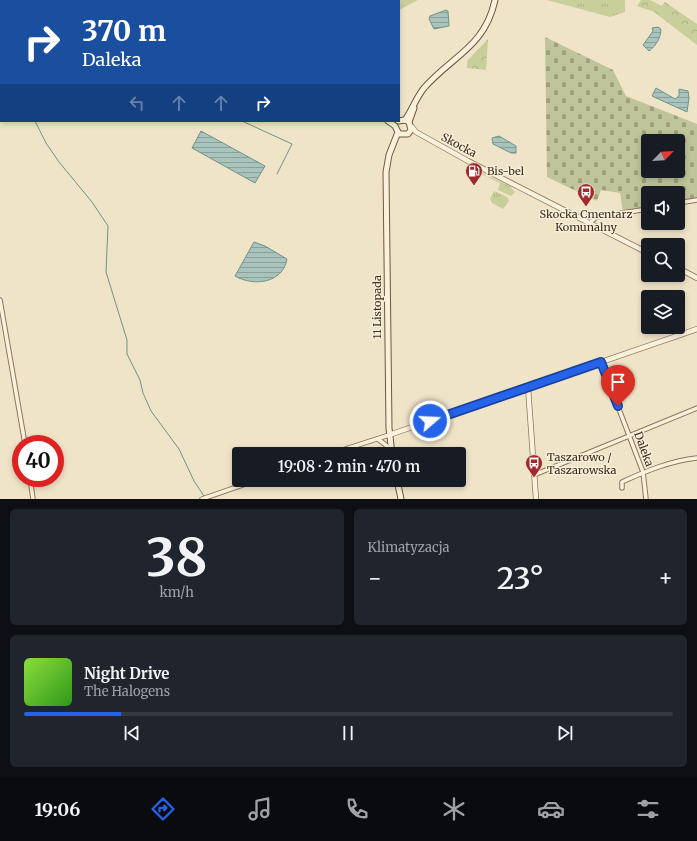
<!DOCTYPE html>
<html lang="pl">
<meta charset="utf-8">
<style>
:root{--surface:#171b24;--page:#20242c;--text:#f1f3f6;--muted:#9ea1a6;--line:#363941;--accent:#2563eb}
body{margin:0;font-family:Merriweather,serif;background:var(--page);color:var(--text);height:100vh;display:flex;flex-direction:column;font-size:15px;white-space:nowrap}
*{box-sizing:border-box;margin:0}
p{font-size:13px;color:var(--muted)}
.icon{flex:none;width:22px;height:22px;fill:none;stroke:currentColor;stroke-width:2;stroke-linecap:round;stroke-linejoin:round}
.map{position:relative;height:499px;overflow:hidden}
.panel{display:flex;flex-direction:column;gap:10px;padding:10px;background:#0d0f14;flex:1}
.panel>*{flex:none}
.banner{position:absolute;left:0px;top:0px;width:400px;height:122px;box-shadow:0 2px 6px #0003;background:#1a4fa0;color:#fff;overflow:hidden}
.needle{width:26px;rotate:65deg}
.controls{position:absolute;left:641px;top:134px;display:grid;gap:8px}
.controls a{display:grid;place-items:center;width:44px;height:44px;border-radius:4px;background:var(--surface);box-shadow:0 2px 6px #0003;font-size:20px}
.speed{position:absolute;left:12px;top:435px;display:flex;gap:8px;font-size:20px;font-weight:700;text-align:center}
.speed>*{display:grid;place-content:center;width:52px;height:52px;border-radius:50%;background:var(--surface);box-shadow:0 2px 6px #0003;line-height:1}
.speed .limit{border:6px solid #d22;background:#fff;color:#111}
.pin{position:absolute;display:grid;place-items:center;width:34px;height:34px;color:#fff;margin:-41px -17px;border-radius:50% 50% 50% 0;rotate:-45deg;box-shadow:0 0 4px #0007}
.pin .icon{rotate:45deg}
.me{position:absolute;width:44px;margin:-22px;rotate:71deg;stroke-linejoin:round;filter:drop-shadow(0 0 3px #0008)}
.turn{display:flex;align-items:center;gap:14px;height:84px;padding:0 16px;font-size:18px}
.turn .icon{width:52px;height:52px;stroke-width:2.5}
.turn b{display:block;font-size:28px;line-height:34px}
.lanes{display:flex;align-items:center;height:38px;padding:0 16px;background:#0003;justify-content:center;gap:20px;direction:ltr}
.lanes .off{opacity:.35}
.big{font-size:30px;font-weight:600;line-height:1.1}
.panel .card{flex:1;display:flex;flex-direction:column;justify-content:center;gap:6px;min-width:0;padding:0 14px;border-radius:6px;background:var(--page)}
.panel .dial{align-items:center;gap:0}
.dial b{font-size:52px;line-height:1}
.song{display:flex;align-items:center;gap:12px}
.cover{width:48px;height:48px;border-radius:6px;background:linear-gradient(135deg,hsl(90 70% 55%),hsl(110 70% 35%))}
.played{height:4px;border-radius:2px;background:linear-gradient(90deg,var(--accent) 15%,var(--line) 15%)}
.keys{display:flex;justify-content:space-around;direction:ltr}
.heat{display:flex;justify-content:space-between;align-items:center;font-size:22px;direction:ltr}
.panel .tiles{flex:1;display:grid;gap:10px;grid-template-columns:1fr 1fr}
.card:last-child{grid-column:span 2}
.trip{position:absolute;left:232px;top:447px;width:234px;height:40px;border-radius:4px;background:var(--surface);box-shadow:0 2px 6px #0003;font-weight:600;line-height:40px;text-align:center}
.menu{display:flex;height:64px;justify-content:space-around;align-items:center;background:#090b0e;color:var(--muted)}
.menu .icon{width:28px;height:28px}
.menu .active{color:var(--accent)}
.menu b{font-size:18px;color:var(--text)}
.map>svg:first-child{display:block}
.grass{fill:url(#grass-tufts)}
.forest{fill:url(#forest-crowns)}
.cemetery{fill:url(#cemetery-stones);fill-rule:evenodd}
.water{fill:url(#water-rules);stroke:#6f938a}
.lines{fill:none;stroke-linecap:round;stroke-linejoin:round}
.stream{stroke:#6f938a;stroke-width:1}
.minor-casing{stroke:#8d765c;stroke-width:5.5}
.tertiary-casing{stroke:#8d765c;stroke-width:6}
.secondary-casing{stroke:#6f573f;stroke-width:7}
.minor{stroke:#faf1dc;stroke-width:3.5}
.tertiary{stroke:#faf1dc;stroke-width:4.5}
.secondary{stroke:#faf1dc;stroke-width:5}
.route-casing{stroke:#184099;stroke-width:10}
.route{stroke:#2563eb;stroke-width:7}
.labels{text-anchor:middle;stroke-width:3;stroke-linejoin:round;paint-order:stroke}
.street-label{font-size:11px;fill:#3d2e20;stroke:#f7eed8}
.poi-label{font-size:11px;fill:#3d2e20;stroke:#f7eed8;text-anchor:start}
</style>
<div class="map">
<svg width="697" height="499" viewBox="0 0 697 499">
<defs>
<pattern id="grass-tufts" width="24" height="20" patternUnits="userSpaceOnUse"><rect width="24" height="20" fill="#c9cf9b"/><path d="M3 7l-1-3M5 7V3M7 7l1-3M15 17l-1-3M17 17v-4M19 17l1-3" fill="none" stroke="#aeb285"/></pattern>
<pattern id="forest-crowns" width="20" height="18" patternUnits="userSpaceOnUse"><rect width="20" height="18" fill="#c9cf9b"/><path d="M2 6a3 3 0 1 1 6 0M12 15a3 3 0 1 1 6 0" fill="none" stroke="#aeb285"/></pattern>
<pattern id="cemetery-stones" width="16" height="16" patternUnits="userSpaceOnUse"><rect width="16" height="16" fill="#bfc49a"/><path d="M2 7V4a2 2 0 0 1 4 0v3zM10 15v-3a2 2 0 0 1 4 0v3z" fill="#9ca07d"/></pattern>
<pattern id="water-rules" width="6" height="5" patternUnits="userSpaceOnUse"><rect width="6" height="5" fill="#a9c4bc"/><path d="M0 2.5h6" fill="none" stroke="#8ba098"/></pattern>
</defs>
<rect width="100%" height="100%" fill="#f0e4c8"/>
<!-- grass -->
<g class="grass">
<path d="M294 0H418L399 10V1H291Z"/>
<path d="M547 0H625V12L610 17Z"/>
<path d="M467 167H469L510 186 515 192 511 196 498 190 500 183 473 170 470 172 466 170Z"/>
<path d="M494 191 507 197 509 201 503 209 492 203 490 199Z"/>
</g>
<!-- forest -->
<g class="forest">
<path d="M641 0H650L662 6 665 2 697 24V45L654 12 637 6Z"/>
<path d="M488 39 486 70 467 68V61Z"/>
</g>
<!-- cemetery -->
<path class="cemetery" d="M545 37 613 70 626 96 697 124V198L678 202V193H648V207L623 211 620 193 601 190 597 201 547 177ZM648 141H678V171H648Z"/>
<!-- water -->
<g class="water">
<path d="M446 10 448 11 449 26 434 29 429 19 430 16Z"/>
<path d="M658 27 661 29C661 37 656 46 649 51L643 45 653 31 652 28Z"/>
<path d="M656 88 675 99 679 96V89L688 91 689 98 687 112 652 96Z"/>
<path d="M201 131 265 166 255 183 192 148Z"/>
<path d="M499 136 516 146V153H511L493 144 492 138Z"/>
<path d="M254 242 265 246 287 259C283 283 254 287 235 276Z"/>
</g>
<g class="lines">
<!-- stream -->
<g class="stream">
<path d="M8 0V1"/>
<path d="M0 33 1 25"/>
<path d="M0 42 1 45"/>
<path d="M35 121 46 143 59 162 92 202 108 226 106 272 127 340V354L140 380 143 393 151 411 179 449 194 481 204 496"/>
<path d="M242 121 292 144 277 174"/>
</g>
<!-- minor casing -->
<g class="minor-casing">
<g id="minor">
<path d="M678 203 697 200"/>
<path d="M582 219 586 212"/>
<path d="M590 223 596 217 648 209"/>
<path d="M0 300 25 444"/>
<path d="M601 362 643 472 646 499"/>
<path d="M378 439 387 446 389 454"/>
<path d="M330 454 389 435"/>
<path d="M534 475 697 408"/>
<path d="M30 478 33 499"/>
<path d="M622 488V482C646 471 670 461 697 458"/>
<path d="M202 499 257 480"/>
</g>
</g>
<!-- tertiary casing -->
<g class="tertiary-casing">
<g id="tertiary">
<path d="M412 127 416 132 468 161 648 253"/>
<path d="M678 268 697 278"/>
<path d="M528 387 536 499"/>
<path d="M389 435 697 329"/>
</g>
</g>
<!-- secondary casing -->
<g class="secondary-casing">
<g id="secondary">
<path d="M154 0 156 1"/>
<path d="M405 120C412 110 416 98 424 88 452 56 485 47 495 0"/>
<path d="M388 121 395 126 399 134H408L411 130 409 122 405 120 398 121"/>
<path d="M409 122 414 108"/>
<path d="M392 454 389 428 386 172 389 155 398 132"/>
<path d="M397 480 401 499"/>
</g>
</g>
<!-- minor -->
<use href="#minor" class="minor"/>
<!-- tertiary -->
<use href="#tertiary" class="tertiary"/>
<!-- secondary -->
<use href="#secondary" class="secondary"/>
</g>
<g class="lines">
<!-- route casing -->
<g class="route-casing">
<path id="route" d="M430 421 601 362 618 406"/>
</g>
<!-- route -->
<use href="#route" class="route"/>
</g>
<!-- icons -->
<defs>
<g id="fuel-pin" transform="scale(0.9)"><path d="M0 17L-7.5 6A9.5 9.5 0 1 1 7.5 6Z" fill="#9e2a2b" stroke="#f7eed8"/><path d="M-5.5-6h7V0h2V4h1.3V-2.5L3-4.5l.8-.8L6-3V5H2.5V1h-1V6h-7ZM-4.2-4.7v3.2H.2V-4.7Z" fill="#fff"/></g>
<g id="bus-pin" transform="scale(0.9)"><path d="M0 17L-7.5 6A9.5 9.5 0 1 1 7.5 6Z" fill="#9e2a2b" stroke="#f7eed8"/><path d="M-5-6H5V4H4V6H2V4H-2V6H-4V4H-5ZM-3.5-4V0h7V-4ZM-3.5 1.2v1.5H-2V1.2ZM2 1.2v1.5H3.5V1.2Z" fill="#fff"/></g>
</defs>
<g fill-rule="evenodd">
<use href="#fuel-pin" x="474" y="171"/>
<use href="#bus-pin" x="586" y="192"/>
<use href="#bus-pin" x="534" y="463"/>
</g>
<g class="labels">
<!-- street labels -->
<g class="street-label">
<text transform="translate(459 145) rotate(28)" y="4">Skocka</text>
<text transform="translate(377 307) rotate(-90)" y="4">11 Listopada</text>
<text transform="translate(644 449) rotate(70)" y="4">Daleka</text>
</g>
<!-- poi labels -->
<g class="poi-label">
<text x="487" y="175">Bis-bel</text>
<text x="586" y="218" text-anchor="middle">Skocka Cmentarz<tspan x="586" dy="13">Komunalny</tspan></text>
<text x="547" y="461">Taszarowo /<tspan x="547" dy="13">Taszarowska</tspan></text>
</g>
</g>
</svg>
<div class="controls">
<a><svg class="needle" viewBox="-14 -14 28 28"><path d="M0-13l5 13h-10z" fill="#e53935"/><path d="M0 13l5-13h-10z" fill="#9ea1a6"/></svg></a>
<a><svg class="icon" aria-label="sound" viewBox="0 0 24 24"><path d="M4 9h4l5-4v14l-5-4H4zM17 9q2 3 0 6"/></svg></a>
<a><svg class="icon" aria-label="search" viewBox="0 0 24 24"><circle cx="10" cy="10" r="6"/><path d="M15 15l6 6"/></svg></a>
<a><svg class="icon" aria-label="layers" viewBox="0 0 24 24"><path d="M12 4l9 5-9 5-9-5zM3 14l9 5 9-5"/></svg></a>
</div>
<div class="speed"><div class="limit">40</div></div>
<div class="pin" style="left:618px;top:406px;background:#d93025"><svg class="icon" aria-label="arrive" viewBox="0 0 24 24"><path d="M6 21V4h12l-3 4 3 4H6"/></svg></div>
<svg class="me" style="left:430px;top:421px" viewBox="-20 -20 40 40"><circle r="17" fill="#2563eb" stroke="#fff" stroke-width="3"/><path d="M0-11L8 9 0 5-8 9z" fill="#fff"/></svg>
<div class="trip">19:08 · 2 min · 470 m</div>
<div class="banner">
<div class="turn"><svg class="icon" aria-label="right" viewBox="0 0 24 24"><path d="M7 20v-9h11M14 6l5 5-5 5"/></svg><div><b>370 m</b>Daleka</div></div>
<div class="lanes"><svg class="icon off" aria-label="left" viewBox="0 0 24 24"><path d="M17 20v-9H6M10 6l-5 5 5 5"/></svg><svg class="icon off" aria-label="ahead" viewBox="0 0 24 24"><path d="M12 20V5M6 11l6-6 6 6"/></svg><svg class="icon off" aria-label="ahead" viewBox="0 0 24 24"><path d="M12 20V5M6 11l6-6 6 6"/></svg><svg class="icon" aria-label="right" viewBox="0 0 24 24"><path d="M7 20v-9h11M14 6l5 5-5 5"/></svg></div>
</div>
</div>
<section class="panel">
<div class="tiles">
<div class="card dial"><b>38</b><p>km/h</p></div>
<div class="card"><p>Klimatyzacja</p>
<div class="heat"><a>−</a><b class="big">23°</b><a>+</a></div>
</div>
<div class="card">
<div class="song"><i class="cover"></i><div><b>Night Drive</b><p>The Halogens</p></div></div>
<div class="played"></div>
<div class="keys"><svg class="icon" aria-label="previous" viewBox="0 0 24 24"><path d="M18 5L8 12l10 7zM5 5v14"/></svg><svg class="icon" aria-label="pause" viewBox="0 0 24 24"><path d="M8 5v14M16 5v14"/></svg><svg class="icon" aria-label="next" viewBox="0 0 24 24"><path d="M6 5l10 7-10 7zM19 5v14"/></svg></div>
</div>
</div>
</section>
<nav class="menu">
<b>19:06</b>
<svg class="icon active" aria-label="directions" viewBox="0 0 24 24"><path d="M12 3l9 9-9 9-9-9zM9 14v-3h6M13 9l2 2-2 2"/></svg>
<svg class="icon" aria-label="music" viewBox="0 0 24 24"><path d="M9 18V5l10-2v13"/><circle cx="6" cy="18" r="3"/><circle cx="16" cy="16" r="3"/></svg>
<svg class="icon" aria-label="phone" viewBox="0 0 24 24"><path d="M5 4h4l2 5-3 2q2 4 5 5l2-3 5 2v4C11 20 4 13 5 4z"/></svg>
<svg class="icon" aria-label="climate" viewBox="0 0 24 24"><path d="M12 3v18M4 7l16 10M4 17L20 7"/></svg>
<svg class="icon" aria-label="car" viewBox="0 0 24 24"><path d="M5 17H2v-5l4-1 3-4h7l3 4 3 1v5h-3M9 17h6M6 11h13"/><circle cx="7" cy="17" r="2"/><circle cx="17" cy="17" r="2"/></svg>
<svg class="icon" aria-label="filters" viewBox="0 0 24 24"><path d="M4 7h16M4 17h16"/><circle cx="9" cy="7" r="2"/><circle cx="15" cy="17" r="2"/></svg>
</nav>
